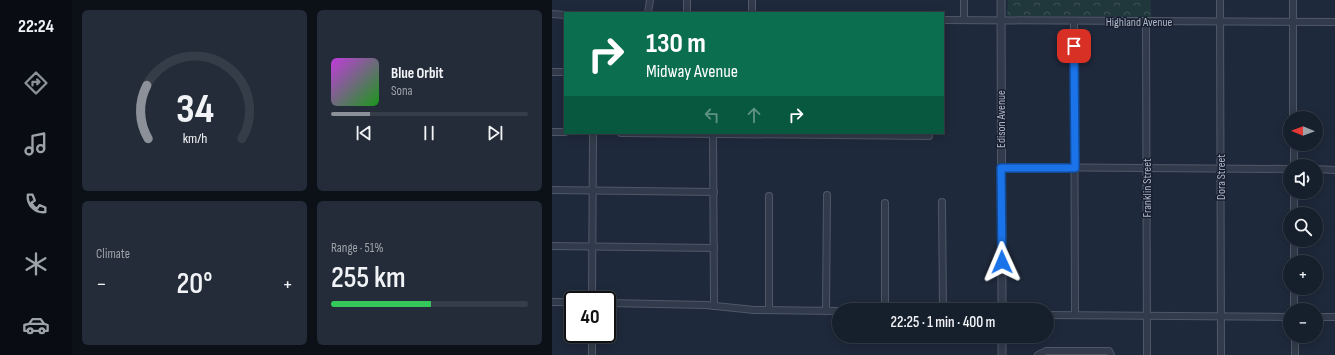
<!DOCTYPE html>
<meta charset="utf-8">
<style>
:root{--surface:#161f2c;--page:#232c38;--text:#f1f3f6;--muted:#9ea2a9;--line:#353d48;--accent:#8c9099}
body{margin:0;font-family:"Sofia Sans Condensed",sans-serif;background:var(--page);color:var(--text);height:100vh;display:flex;flex-direction:column;font-size:15px;white-space:nowrap}
*{box-sizing:border-box;margin:0}
p{font-size:13px;color:var(--muted)}
.icon{flex:none;width:22px;height:22px;fill:none;stroke:currentColor;stroke-width:2;stroke-linecap:round;stroke-linejoin:round}
.map{position:relative;flex:1;overflow:hidden}
.sheet{display:flex;flex-direction:column;gap:10px;padding:10px;background:#0c1118;width:480px}
.sheet>*{flex:none}
.guide{position:absolute;left:12px;top:12px;width:380px;height:122px;border-radius:0px;box-shadow:0 2px 10px #0003,0 0 0 1px var(--line);background:#0b6e4f;color:#fff;overflow:hidden}
.needle{width:26px;rotate:271deg}
.tools{position:absolute;left:731px;top:111px;display:grid;gap:8px}
.tools a{display:grid;place-items:center;width:40px;height:40px;border-radius:50%;background:var(--surface);box-shadow:0 2px 10px #0003,0 0 0 1px var(--line);font-size:20px}
.speed{position:absolute;left:12px;top:291px;display:flex;gap:8px;font-size:20px;font-weight:700;text-align:center}
.speed>*{display:grid;place-content:center;width:52px;height:52px;border-radius:50%;background:var(--surface);box-shadow:0 2px 10px #0003,0 0 0 1px var(--line);line-height:1}
.speed .limit{border:2px solid #111;border-radius:6px;background:#fff;color:#111}
.pin{position:absolute;display:grid;place-items:center;width:34px;height:34px;color:#fff;margin:-17px;border-radius:8px;box-shadow:0 2px 6px #0006}
.me{position:absolute;width:44px;margin:-22px;rotate:359deg;stroke-linejoin:round;filter:drop-shadow(0 0 3px #0008)}
.turn{display:flex;align-items:center;gap:14px;height:84px;padding:0 16px;font-size:18px}
.turn .icon{width:52px;height:52px;stroke-width:2.5}
.turn b{display:block;font-size:28px;line-height:34px}
.lanes{display:flex;align-items:center;height:38px;padding:0 16px;background:#0003;justify-content:center;gap:20px;direction:ltr}
.lanes .off{opacity:.35}
.big{font-size:30px;font-weight:600;line-height:1.1}
.sheet .card{flex:1;display:flex;flex-direction:column;justify-content:center;gap:6px;min-width:0;padding:0 14px;border-radius:6px;background:var(--page)}
.sheet .dial{align-items:center;gap:0}
.dial svg{height:104px;overflow:visible;fill:none;stroke:var(--line);stroke-width:7;stroke-linecap:round;text-anchor:middle}
.dial text{fill:var(--text);stroke:none}
.song{display:flex;align-items:center;gap:12px}
.cover{width:48px;height:48px;border-radius:6px;background:linear-gradient(135deg,hsl(290 70% 55%),hsl(120 70% 35%))}
.played{height:4px;border-radius:2px;background:linear-gradient(90deg,var(--accent) 20%,var(--line) 20%)}
.keys{display:flex;justify-content:space-around;direction:ltr}
.heat{display:flex;justify-content:space-between;align-items:center;font-size:22px;direction:ltr}
.charge{height:6px;border-radius:3px;background:linear-gradient(90deg,#34c759 51%,var(--line) 0)}
.sheet .tiles{flex:1;display:grid;gap:10px;grid-template-columns:repeat(2,1fr)}
.trip{position:absolute;left:280px;top:303px;width:222px;height:40px;border-radius:20px;background:var(--surface);box-shadow:0 2px 10px #0003,0 0 0 1px var(--line);font-weight:600;line-height:40px;text-align:center}
main{display:flex;flex:1;min-height:0}
.menu{display:flex;flex-direction:column;width:72px;justify-content:space-around;align-items:center;background:#090c12;color:var(--muted)}
.menu .icon{width:28px;height:28px}
.menu .on{color:var(--accent)}
.menu b{font-size:18px;color:var(--text)}
.map>svg:first-child{display:block}
.forest{fill:url(#forest-crowns)}
.lines{fill:none;stroke-linecap:round;stroke-linejoin:round}
.minor-casing{stroke:#505868;stroke-width:8}
.tertiary-casing{stroke:#505868;stroke-width:9}
.minor{stroke:#323b4b;stroke-width:6}
.tertiary{stroke:#323b4b;stroke-width:7}
.route-casing{stroke:#114b97;stroke-width:10}
.route{stroke:#1a73e8;stroke-width:7}
.labels{text-anchor:middle;stroke-width:3;stroke-linejoin:round;paint-order:stroke}
.street-label{font-size:12px;fill:#adb5c7;stroke:#18202f}
</style>
<main>
<nav class="menu">
<b>22:24</b>
<svg class="icon on" aria-label="directions" viewBox="0 0 24 24"><path d="M12 3l9 9-9 9-9-9zM9 14v-3h6M13 9l2 2-2 2"/></svg>
<svg class="icon" aria-label="music" viewBox="0 0 24 24"><path d="M9 18V5l10-2v13"/><circle cx="6" cy="18" r="3"/><circle cx="16" cy="16" r="3"/></svg>
<svg class="icon" aria-label="phone" viewBox="0 0 24 24"><path d="M5 4h4l2 5-3 2q2 4 5 5l2-3 5 2v4C11 20 4 13 5 4z"/></svg>
<svg class="icon" aria-label="climate" viewBox="0 0 24 24"><path d="M12 3v18M4 7l16 10M4 17L20 7"/></svg>
<svg class="icon" aria-label="car" viewBox="0 0 24 24"><path d="M5 17H2v-5l4-1 3-4h7l3 4 3 1v5h-3M9 17h6M6 11h13"/><circle cx="7" cy="17" r="2"/><circle cx="17" cy="17" r="2"/></svg>
</nav>
<section class="sheet">
<div class="tiles">
<div class="card dial"><svg viewBox="0 0 100 80">
<path d="M14 69A42 42 0 1 1 86 69"/>
<path d="M14 69A42 42 0 0 1 13 28" stroke="#8c9099"/>
<text x="50" y="56" font-size="32" font-weight="700">34</text>
<text x="50" y="72" font-size="11">km/h</text>
</svg></div>
<div class="card">
<div class="song"><i class="cover"></i><div><b>Blue Orbit</b><p>Sona</p></div></div>
<div class="played"></div>
<div class="keys"><svg class="icon" aria-label="previous" viewBox="0 0 24 24"><path d="M18 5L8 12l10 7zM5 5v14"/></svg><svg class="icon" aria-label="pause" viewBox="0 0 24 24"><path d="M8 5v14M16 5v14"/></svg><svg class="icon" aria-label="next" viewBox="0 0 24 24"><path d="M6 5l10 7-10 7zM19 5v14"/></svg></div>
</div>
<div class="card"><p>Climate</p>
<div class="heat"><a>−</a><b class="big">20°</b><a>+</a></div>
</div>
<div class="card"><p>Range · 51%</p><b class="big">255 km</b><div class="charge"></div></div>
</div>
</section>
<div class="map">
<svg width="783" height="355" viewBox="0 0 783 355">
<defs>
<pattern id="forest-crowns" width="20" height="18" patternUnits="userSpaceOnUse"><rect width="20" height="18" fill="#20373c"/><path d="M2 6a3 3 0 1 1 6 0M12 15a3 3 0 1 1 6 0" fill="none" stroke="#3e5257"/></pattern>
</defs>
<rect width="100%" height="100%" fill="#1e293b"/>
<!-- forest -->
<path class="forest" d="M456 0H599V17L455 16Z"/>
<g class="lines">
<!-- minor casing -->
<g class="minor-casing">
<g id="minor">
<path d="M412 0V20"/>
<path d="M668 0 669 355"/>
<path d="M741 0V118"/>
<path d="M96 13 98 0"/>
<path d="M135 13V0"/>
<path d="M200 13V0"/>
<path d="M0 14 13 15"/>
<path d="M391 20 783 22"/>
<path d="M522 21 523 315"/>
<path d="M594 22 595 355"/>
<path d="M0 72H13"/>
<path d="M0 132H13"/>
<path d="M69 133 377 136"/>
<path d="M161 133 162 306"/>
<path d="M742 144V166"/>
<path d="M449 167 738 169"/>
<path d="M764 169 783 170"/>
<path d="M0 190 162 192"/>
<path d="M742 192V214"/>
<path d="M217 196V310"/>
<path d="M390 202 391 310"/>
<path d="M333 203V310"/>
<path d="M0 246 162 248"/>
<path d="M742 262V240"/>
<path d="M742 288V310"/>
<path d="M40 300 41 133"/>
<path d="M0 302H21"/>
<path d="M55 303 154 305 202 310 287 311"/>
<path d="M274 311 275 195"/>
<path d="M495 315 738 317"/>
<path d="M764 317H783"/>
<path d="M743 336V355"/>
<path d="M40 355V334"/>
<path d="M486 355 494 351H557L559 355"/>
</g>
</g>
<!-- tertiary casing -->
<g class="tertiary-casing">
<g id="tertiary">
<path d="M449 0 450 310"/>
<path d="M450 355V336"/>
</g>
</g>
<!-- minor -->
<use href="#minor" class="minor"/>
<!-- tertiary -->
<use href="#tertiary" class="tertiary"/>
</g>
<g class="lines">
<!-- route casing -->
<g class="route-casing">
<path id="route" d="M450 262 449 168H523L522 46"/>
</g>
<!-- route -->
<use href="#route" class="route"/>
</g>
<g class="labels">
<!-- street labels -->
<g class="street-label">
<text x="587" y="26">Highland Avenue</text>
<text transform="translate(449 119) rotate(-90)" y="4">Edison Avenue</text>
<text transform="translate(669 177) rotate(-90)" y="4">Dora Street</text>
<text transform="translate(595 188) rotate(-90)" y="4">Franklin Street</text>
</g>
</g>
</svg>
<div class="tools">
<a><svg class="needle" viewBox="-14 -14 28 28"><path d="M0-13l5 13h-10z" fill="#e53935"/><path d="M0 13l5-13h-10z" fill="#9ea2a9"/></svg></a>
<a><svg class="icon" aria-label="sound" viewBox="0 0 24 24"><path d="M4 9h4l5-4v14l-5-4H4zM17 9q2 3 0 6"/></svg></a>
<a><svg class="icon" aria-label="search" viewBox="0 0 24 24"><circle cx="10" cy="10" r="6"/><path d="M15 15l6 6"/></svg></a>
<a>+</a>
<a>−</a>
</div>
<div class="speed"><div class="limit">40</div></div>
<div class="pin" style="left:522px;top:46px;background:#d93025"><svg class="icon" aria-label="arrive" viewBox="0 0 24 24"><path d="M6 21V4h12l-3 4 3 4H6"/></svg></div>
<svg class="me" style="left:450px;top:262px" viewBox="-20 -20 40 40"><path d="M0-17L14 15 0 8-14 15z" fill="#1a73e8" stroke="#fff" stroke-width="4"/></svg>
<div class="trip">22:25 · 1 min · 400 m</div>
<div class="guide">
<div class="turn"><svg class="icon" aria-label="right" viewBox="0 0 24 24"><path d="M7 20v-9h11M14 6l5 5-5 5"/></svg><div><b>130 m</b>Midway Avenue</div></div>
<div class="lanes"><svg class="icon off" aria-label="left" viewBox="0 0 24 24"><path d="M17 20v-9H6M10 6l-5 5 5 5"/></svg><svg class="icon off" aria-label="ahead" viewBox="0 0 24 24"><path d="M12 20V5M6 11l6-6 6 6"/></svg><svg class="icon" aria-label="right" viewBox="0 0 24 24"><path d="M7 20v-9h11M14 6l5 5-5 5"/></svg></div>
</div>
</div>
</main>
